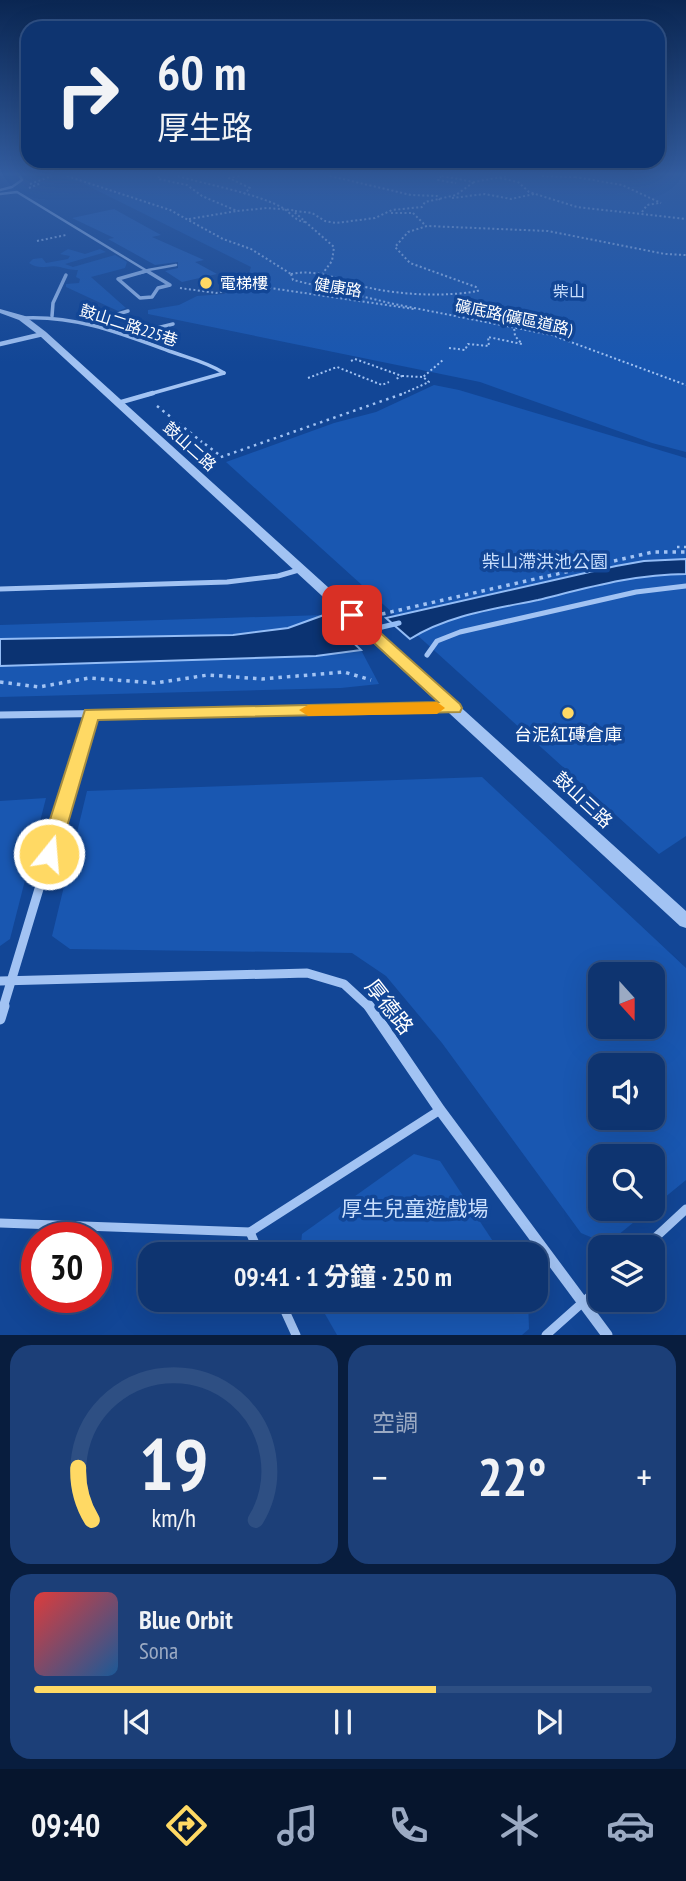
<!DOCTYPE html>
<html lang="zh-TW">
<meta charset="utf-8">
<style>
:root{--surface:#0e3470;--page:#1c3f78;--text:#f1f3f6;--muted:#9baac3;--line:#2e4f83;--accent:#ffd964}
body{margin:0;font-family:"PT Sans Narrow","Noto Sans TC",sans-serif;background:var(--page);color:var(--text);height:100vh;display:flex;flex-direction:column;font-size:26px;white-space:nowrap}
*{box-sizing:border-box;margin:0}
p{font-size:23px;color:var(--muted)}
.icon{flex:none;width:38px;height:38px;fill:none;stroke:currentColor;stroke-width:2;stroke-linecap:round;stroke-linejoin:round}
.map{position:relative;height:1335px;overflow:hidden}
.panel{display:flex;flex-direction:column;gap:10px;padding:10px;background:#081d3e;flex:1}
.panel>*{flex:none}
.banner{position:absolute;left:21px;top:21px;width:644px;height:147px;border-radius:21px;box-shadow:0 7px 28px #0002,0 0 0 2px var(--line);background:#0e3470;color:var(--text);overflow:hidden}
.needle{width:46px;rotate:159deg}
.buttons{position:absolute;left:588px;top:962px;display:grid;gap:14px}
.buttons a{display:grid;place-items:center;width:77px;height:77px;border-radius:14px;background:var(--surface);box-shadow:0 7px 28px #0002,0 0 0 2px var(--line);font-size:35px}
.speed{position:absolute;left:21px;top:1222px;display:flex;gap:14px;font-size:35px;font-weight:700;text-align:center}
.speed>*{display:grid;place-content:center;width:91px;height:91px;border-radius:50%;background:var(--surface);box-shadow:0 7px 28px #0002,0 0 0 2px var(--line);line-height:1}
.speed .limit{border:10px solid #d22;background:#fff;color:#111}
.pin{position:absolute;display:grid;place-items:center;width:60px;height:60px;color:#fff;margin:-30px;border-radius:14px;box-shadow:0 4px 10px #0006}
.me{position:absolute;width:77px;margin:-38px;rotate:17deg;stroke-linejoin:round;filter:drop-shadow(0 0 5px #0008)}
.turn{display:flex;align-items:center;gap:24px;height:147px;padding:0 21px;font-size:32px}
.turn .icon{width:91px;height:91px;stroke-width:2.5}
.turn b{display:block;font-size:49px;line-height:60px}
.big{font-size:52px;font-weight:700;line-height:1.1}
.panel .tile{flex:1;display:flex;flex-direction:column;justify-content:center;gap:10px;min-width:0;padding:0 24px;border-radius:21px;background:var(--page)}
.panel .dial{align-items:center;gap:0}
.dial svg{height:182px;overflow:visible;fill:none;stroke:var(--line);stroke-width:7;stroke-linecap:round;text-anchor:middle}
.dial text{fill:var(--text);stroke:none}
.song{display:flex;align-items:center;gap:21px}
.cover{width:84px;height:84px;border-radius:10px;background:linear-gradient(135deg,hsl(0 70% 55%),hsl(210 70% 35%))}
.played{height:7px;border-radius:4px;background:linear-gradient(90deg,var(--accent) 65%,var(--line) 65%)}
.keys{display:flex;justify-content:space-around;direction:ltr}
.heat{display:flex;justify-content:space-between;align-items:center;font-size:38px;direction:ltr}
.panel .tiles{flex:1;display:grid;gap:10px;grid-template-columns:1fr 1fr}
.tile:last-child{grid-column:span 2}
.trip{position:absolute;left:138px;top:1242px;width:410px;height:70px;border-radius:21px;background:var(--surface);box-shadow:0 7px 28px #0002,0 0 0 2px var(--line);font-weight:700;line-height:70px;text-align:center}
.tab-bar{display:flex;height:112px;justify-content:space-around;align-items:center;background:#06152d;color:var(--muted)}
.tab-bar .icon{width:49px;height:49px}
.tab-bar .current{color:var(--accent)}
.tab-bar b{font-size:32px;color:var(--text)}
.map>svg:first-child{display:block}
.green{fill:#1957b1;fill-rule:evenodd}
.water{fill:#0b3372;stroke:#94bdf6;stroke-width:2}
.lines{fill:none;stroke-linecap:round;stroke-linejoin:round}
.stream{stroke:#94bdf6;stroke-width:5}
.building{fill:#1f5cb6}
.path-far2{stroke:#a2c3f3;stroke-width:2;stroke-dasharray:2 2.5;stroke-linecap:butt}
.path-far1{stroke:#a2c3f3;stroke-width:2.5;stroke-dasharray:2.5 4.5;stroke-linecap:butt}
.path{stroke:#a2c3f3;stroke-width:3.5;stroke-dasharray:3.5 5;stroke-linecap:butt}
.service-far4{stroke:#a2c3f3;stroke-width:2.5}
.service-far3{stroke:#a2c3f3;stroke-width:3.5}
.service-far2{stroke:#a2c3f3;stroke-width:4.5}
.service-far1{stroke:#a2c3f3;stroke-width:5}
.service{stroke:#a2c3f3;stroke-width:9}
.minor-far3{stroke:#a2c3f3;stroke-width:4.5}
.minor-far2{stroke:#a2c3f3;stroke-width:7}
.minor-far1{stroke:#a2c3f3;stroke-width:9}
.minor{stroke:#a2c3f3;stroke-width:11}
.tertiary{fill:#a2c3f3;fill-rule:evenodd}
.route{fill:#ffd964;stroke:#a68d41;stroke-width:2}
.slow{fill:#f59e0b}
.poi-dot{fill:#ffd964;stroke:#124696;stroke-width:2.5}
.labels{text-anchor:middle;stroke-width:7;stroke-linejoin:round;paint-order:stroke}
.far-poi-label{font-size:16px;fill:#fff;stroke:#124696;text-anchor:start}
.far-street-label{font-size:16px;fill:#fff;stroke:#124696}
.far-park-label{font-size:16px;fill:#cadffd;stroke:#124696}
.park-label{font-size:18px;fill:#cadffd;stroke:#124696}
.poi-label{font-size:18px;fill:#fff;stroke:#124696}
.street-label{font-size:18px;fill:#fff;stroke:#124696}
.near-street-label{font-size:21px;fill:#fff;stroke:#124696}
.near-park-label{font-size:21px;fill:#cadffd;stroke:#124696}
</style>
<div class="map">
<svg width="686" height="1335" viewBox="0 0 686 1335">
<rect width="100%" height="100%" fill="#124696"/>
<!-- green -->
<g class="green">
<path d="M48 176H686V452L652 443 480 382 148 314V310L179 305 197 296 224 294 247 280 251 267 78 181Z"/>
<path d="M68 249 85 254 100 249 106 252 65 264 73 267 115 255 127 262 125 268 91 277 126 308 118 311 66 287V284L79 283 80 279 76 277 78 270C71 270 67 269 60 267 48 264 41 271 29 263L33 259 42 258 46 263 68 259 70 256 60 254Z"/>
<path d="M434 385 459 390 686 458V836L659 854 226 462 334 423 376 412Z"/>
<path d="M324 615 288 628 233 635 0 639V625Z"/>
<path d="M361 650 379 684 341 688 0 697V666L316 656Z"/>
<path d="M482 777 686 968V1180L653 1207V1157H600V1209H650L607 1244 581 1233 442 1043 386 976 352 953 70 949 52 936 87 791ZM600 975H653V1027H600ZM600 1066H653V1118H600Z"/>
<path d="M46 798 10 939 0 946V801Z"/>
<path d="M414 1154 440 1161 502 1255H300L302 1234Z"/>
<path d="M317 1300H528L529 1329 522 1335H337Z"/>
</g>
<!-- water -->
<g class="water">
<path d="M686 559V574C635 574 587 588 538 600 494 609 448 615 410 639L386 618 616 566 644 561Z"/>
<path d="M324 615 361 650 316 656 0 666V639L233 635 288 628Z"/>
</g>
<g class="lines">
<!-- stream -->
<path class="stream" d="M340 637 399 623"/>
</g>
<!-- building -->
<path class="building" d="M114 209 161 235 152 237 204 260 195 262 217 274 182 282 165 271 178 268V262L155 265 108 239 114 238 72 218Z"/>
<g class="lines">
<!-- path-far2 -->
<g class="path-far2">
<path d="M67 176 170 210 223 239 251 249 291 274"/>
<path d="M159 176 158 179 187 185 202 196 237 211 267 208 292 210 334 247 332 261 323 273"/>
<path d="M178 176C208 185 256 193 283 208 291 213 295 221 305 222"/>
<path d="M239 176 229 178 250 188 244 194"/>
<path d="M330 176 411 195 437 196 440 200"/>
<path d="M441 176 438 180 456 183"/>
<path d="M442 176 474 182 507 176"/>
<path d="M542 176 575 177"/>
<path d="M575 177 622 185 661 203"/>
<path d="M500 178 518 182 529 192 577 207 686 219"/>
<path d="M30 184 52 176"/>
<path d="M29 188 41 183"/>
<path d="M452 198 485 194 511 199 534 194"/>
<path d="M295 211 312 213 325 221 336 223 375 218 392 210 422 207 425 202 456 195 474 182"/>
<path d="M642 212 647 205 659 203"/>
<path d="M391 213H413"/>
<path d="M413 213 426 226"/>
<path d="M189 219 237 211"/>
<path d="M37 241 66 235"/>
<path d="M291 274C320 268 342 282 370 288 403 295 444 297 478 291L476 287 410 263 395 247 408 232 427 226 548 231 665 254 686 255"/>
<path d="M291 274 293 280 394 304 552 335 686 385"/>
<path d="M180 288 216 293 237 288H270L414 309"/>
<path d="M449 348 465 350 468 344 489 346 488 337 522 344 515 336 514 327"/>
<path d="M351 361 355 359 402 376 396 379"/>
<path d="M402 376 423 377"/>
<path d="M308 378 337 367 382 385 389 382"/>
<path d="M400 395 429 382 423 377 443 360"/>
</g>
<!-- path-far1 -->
<g class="path-far1">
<path d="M157 406 202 442"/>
<path d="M205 444 222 457"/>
<path d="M201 464 405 393"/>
<path d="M677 547H686"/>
</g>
<!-- path -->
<g class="path">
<path d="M382 614 653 552H686"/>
<path d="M0 682 39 687 89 678 155 683 208 675 262 679 344 672 371 680"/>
</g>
<!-- service-far4 -->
<g class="service-far4">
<path d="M0 190 12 187 22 180 20 176"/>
<path d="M0 194 17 192 147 271"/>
<path d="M148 270 176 265"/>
<path d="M147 271 150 273"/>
<path d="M140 273 147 271"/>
</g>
<!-- service-far3 -->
<g class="service-far3">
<path d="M146 271 118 279 140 298 152 297 158 288 170 285 147 271"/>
<path d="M52 316 53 303 66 275"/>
<path d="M22 318C75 315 120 333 169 351 188 358 207 362 224 373"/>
<path d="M91 322 128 311"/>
<path d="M129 335 173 324"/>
<path d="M146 395 224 373"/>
</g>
<!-- service-far2 -->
<path class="service-far2" d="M118 403 153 393"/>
<!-- service-far1 -->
<g class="service-far1">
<path d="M0 589 227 582 278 576 302 569"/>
<path d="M427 655 437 641 460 632 636 592 686 586"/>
</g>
<!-- service -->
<g class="service">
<path d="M0 1223 250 1232 440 1110"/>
<path d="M250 1232 260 1255"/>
<path d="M644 1248 686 1209"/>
<path d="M280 1300 296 1335"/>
<path d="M546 1335 600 1287"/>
</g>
<!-- minor-far3 -->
<path class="minor-far3" d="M0 344 43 334"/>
<!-- minor-far2 -->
<g class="minor-far2">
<path d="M0 715 451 708"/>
<path d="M80 752 91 715"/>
</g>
<!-- minor-far1 -->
<g class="minor-far1">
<path d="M0 981 307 973 344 984 370 1008"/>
<path d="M3 1008 81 750"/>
</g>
<!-- minor -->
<g class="minor">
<path d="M369 1006 440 1110 607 1335"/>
<path d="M0 1019 4 1006"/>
</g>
<!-- tertiary -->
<path class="tertiary" d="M0 309 25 316 46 332 686 911V928L680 926 40 336 19 320 0 313Z"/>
</g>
<!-- sky -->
<linearGradient id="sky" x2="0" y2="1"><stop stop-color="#0a2652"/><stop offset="0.48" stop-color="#335da0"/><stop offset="1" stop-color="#335da0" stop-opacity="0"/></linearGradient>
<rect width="686" height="363" fill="url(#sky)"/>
<!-- route -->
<path class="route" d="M352 611 357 612 460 704 462 708 460 712 98 720 59 854 56 860 49 862 42 860 39 854 85 710 438 702 347 618 345 615Z"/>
<!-- slow -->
<path class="slow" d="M437 702 445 708 437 714 308 716 299 710 308 705Z"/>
<!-- markers -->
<g class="poi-dot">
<circle cx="206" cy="283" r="7"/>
<circle cx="568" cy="713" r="7"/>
</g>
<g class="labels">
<!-- far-poi labels -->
<g class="far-poi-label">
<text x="220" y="289">電梯樓</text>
</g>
<!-- far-street labels -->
<g class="far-street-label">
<text transform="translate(338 287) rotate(9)" y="6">健康路</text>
<text transform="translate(514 317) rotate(12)" y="6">礦底路(礦區道路)</text>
<text transform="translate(129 325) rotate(18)" y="6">鼓山二路225巷</text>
<text transform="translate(190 446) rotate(42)" y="6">鼓山二路</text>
</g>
<!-- far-park labels -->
<g class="far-park-label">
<text x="569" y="297">柴山</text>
</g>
<!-- park labels -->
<g class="park-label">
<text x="545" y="568">柴山滯洪池公園</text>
</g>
<!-- poi labels -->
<g class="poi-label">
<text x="568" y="741">台泥紅磚倉庫</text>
</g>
<!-- street labels -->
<g class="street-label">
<text transform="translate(583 800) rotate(43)" y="6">鼓山三路</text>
</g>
<!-- near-street labels -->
<g class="near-street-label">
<text transform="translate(389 1007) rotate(52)" y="7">厚德路</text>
</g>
<!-- near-park labels -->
<g class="near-park-label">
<text x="415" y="1216">厚生兒童遊戲場</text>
</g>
</g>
</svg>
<div class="buttons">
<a><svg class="needle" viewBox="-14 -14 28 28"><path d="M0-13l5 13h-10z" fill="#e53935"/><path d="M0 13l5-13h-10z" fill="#9baac3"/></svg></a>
<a><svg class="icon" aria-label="sound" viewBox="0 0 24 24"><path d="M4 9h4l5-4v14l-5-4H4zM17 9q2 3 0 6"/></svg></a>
<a><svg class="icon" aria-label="search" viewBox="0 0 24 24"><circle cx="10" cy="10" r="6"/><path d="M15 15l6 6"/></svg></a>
<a><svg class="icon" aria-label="layers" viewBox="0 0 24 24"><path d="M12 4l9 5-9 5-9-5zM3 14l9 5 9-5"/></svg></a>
</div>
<div class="speed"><div class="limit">30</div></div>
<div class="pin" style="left:352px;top:615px;background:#d93025"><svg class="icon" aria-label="arrive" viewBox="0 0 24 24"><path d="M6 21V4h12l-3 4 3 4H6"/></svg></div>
<svg class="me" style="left:49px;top:854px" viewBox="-20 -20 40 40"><circle r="17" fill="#ffd964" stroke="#fff" stroke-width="3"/><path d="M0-11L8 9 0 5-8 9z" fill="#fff"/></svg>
<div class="trip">09:41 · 1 分鐘 · 250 m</div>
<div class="banner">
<div class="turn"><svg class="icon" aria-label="right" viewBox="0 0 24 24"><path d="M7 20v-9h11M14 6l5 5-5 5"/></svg><div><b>60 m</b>厚生路</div></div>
</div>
</div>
<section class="panel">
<div class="tiles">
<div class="tile dial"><svg viewBox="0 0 100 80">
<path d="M14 69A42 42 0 1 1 86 69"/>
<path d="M14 69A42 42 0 0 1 8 46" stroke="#ffd964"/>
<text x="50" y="56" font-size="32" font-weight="700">19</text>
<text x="50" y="72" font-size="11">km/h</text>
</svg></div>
<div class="tile"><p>空調</p>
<div class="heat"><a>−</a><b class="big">22°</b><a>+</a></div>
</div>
<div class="tile">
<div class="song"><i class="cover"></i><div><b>Blue Orbit</b><p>Sona</p></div></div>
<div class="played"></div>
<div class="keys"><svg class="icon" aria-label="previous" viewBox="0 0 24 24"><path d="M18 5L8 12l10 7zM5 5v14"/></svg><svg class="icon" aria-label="pause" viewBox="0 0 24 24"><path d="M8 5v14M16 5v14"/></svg><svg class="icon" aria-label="next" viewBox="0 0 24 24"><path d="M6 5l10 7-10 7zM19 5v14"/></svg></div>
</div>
</div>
</section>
<nav class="tab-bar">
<b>09:40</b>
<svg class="icon current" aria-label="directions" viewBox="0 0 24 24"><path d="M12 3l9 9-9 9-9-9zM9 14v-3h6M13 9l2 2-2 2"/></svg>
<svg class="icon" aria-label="music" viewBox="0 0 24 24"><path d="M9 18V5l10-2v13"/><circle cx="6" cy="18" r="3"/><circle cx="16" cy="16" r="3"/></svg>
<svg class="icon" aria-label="phone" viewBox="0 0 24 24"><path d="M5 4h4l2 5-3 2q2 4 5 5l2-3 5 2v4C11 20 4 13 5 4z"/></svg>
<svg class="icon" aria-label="climate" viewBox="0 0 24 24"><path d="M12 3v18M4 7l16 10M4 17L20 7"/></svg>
<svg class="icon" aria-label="car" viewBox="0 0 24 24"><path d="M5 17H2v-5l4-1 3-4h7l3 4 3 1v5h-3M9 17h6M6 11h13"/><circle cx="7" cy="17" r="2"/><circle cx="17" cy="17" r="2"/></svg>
</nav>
